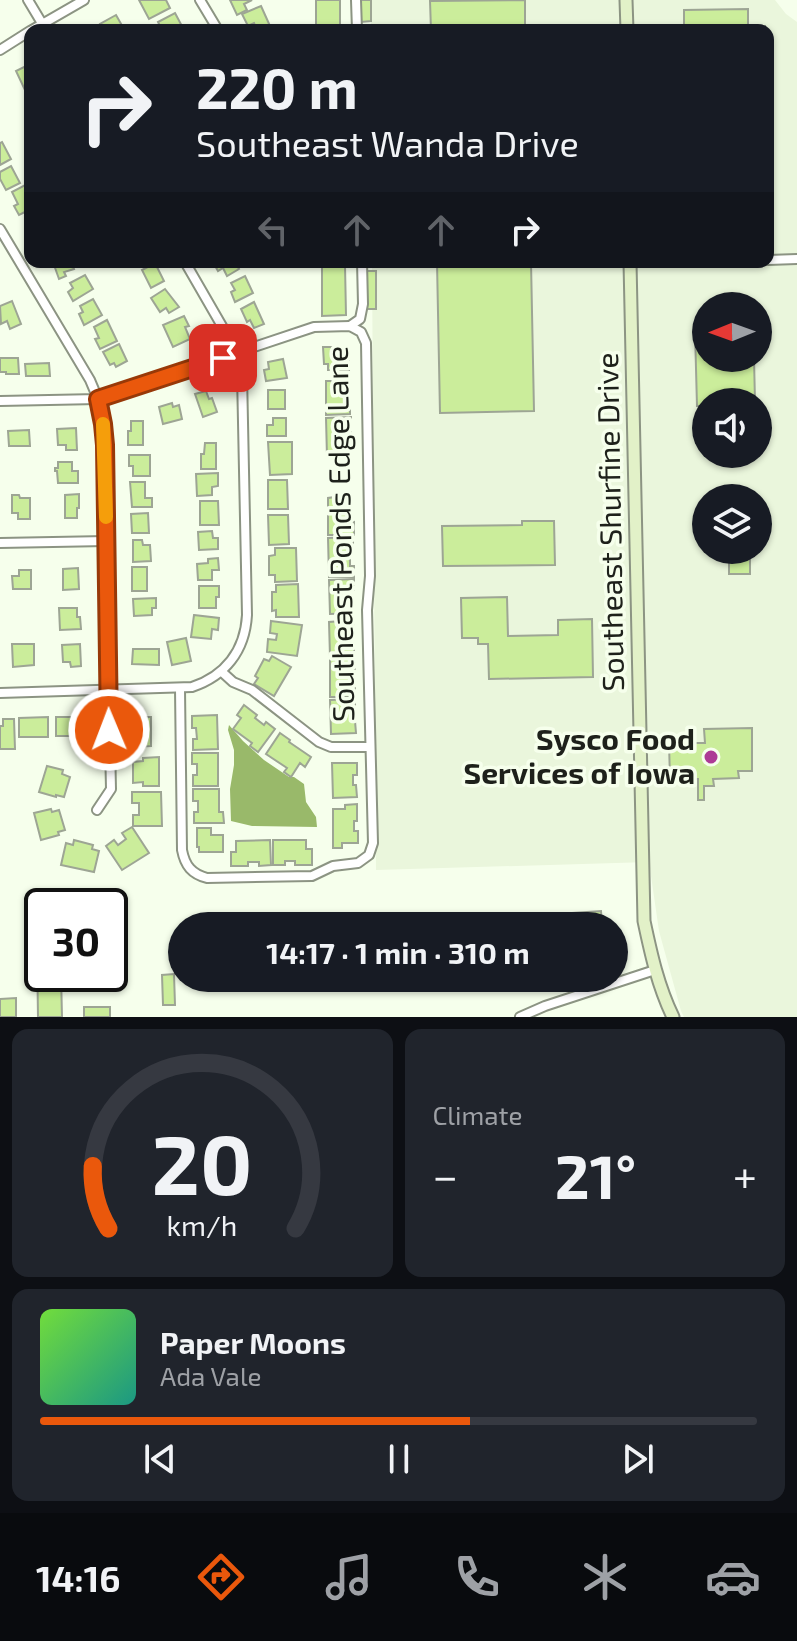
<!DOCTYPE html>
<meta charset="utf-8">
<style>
:root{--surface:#171b24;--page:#20242c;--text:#f1f3f6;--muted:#9ea1a6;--line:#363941;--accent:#ea580c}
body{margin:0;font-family:"Exo 2",sans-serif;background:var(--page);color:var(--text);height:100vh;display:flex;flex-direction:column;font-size:30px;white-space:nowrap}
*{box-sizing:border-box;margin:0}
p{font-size:26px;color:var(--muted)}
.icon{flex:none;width:44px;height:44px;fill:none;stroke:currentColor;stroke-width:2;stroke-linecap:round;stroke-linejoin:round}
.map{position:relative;height:1017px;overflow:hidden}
.drawer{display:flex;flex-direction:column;gap:12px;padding:12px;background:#0d0f14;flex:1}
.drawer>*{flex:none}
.top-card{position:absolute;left:24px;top:24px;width:750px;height:244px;border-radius:16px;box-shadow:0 2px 6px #0004;background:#171b24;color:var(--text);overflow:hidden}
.needle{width:52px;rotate:269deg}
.controls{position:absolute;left:692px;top:292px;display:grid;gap:16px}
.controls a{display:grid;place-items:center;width:80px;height:80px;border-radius:50%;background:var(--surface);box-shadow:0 2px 6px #0004;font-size:40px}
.speed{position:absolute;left:24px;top:888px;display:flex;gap:16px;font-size:40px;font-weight:700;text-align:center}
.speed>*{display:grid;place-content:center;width:104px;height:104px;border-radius:50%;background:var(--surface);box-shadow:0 2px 6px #0004;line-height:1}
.speed .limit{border:4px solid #111;border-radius:12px;background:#fff;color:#111}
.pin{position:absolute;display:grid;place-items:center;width:68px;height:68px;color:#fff;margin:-34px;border-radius:16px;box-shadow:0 4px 12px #0006}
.me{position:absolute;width:88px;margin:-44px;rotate:359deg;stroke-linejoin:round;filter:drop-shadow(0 0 6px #0008)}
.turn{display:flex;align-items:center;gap:28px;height:168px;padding:0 40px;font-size:36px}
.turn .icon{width:104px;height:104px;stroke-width:2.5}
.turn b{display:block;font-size:56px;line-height:68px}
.lanes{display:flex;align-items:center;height:76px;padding:0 40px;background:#0003;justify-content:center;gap:40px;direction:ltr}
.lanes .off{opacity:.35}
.big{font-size:60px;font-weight:700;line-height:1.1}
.drawer .tile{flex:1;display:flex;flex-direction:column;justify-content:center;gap:12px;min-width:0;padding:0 28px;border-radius:16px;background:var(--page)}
.drawer .dial{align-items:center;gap:0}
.dial svg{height:208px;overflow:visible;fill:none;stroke:var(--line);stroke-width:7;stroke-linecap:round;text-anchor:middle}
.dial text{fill:var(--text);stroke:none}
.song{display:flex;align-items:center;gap:24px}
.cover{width:96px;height:96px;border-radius:12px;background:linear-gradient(135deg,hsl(100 70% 55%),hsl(170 70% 35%))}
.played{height:8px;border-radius:4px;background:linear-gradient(90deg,var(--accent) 60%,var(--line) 60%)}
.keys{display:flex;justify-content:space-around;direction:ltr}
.heat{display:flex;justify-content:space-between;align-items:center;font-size:44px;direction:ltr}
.drawer .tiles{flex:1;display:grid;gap:12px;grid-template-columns:1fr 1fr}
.tile:last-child{grid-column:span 2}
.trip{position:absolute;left:168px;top:912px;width:460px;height:80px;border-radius:40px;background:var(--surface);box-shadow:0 2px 6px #0004;font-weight:700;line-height:80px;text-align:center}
.tabs{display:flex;height:128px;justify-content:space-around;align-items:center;background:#090b0e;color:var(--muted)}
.tabs .icon{width:56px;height:56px}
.tabs .active{color:var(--accent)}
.tabs b{font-size:36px;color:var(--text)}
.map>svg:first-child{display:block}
.built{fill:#eaf6dc;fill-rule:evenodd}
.water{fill:#99b96a}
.building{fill:#cbed9b;stroke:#9da594;stroke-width:2}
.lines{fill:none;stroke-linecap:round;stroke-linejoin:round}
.street-casing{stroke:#8c9483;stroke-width:12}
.secondary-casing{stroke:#8c9483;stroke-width:15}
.street{stroke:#fff;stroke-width:8}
.secondary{stroke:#e2f1c8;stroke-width:11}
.route-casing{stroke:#983908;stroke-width:20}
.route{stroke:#ea580c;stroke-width:14}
.slow{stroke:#f59e0b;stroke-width:14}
.poi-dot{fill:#ad3b95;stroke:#f6ffec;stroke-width:3}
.labels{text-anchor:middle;stroke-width:7;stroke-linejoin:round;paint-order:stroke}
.street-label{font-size:30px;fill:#1e211b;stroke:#f6ffec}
.poi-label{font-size:30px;font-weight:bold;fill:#1e211b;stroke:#f6ffec;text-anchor:end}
</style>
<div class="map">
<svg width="797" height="1017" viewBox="0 0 797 1017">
<rect width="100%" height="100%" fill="#f6ffec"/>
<!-- built -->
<path class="built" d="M371 0H775L786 14 797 22V1017H684L681 1011 659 931 649 862 376 870 372 262H768V30H371ZM706 306H758V358H706ZM706 402H758V454H706ZM706 498H758V550H706Z"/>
<!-- water -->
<path class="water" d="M229 725 243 741 264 760 289 777H294L304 784 306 802 316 817 317 827 252 826 231 821 230 789 234 765V750L228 730Z"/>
<!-- building -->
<g class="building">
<path d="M139 0H166L170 8 149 19Z"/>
<path d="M230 0H252L244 4 247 10 237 15Z"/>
<rect x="316" y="0" width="24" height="25"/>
<path d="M360 0H371V21L361 22Z"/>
<path d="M525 0V30H431L430 1Z"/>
<path d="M261 6 270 26 257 30 254 23 248 26 242 14Z"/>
<path d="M748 9V27L765 26V30H684V10Z"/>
<path d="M175 13 184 30H158L161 28 158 22Z"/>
<path d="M116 15 124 29 103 30 100 24Z"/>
<path d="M30 64V87L25 90 16 71Z"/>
<path d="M2 142 11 159 0 165V143Z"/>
<path d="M11 166 20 183 6 190 0 179V172Z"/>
<path d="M27 184 30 190V205L27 207 29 210 19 215 14 206 18 204 12 192Z"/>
<path d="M53 262H71L74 269 64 272 66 276 59 279Z"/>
<path d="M213 262H235L239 269 227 276 223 268 218 271Z"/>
<path d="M437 262H531L534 411 440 413Z"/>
<path d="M155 263 164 281 151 288 142 270Z"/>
<path d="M322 265H345L346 315 322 316Z"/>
<rect x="366" y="271" width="10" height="38"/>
<path d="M85 275 93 289 73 301 68 292 73 288 70 283Z"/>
<path d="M245 276 253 293 235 302 231 292 235 290 231 283Z"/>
<path d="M165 289 179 307 169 313 166 308 160 312 151 298Z"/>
<path d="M93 299 102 315 84 325 79 314 83 312 80 306Z"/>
<path d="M12 301 21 324 10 329 7 321 1 324 0 306Z"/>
<path d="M254 302 264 324 254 328 250 320 247 322 241 309Z"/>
<path d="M184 316 189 326 185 327 190 339 173 347 163 325Z"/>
<path d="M107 320 117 341 100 349 95 339 99 338 94 327Z"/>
<path d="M706 330V358H754L755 402H706V406H697L695 331Z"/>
<path d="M119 344 127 361 116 367 114 363 110 365 103 352Z"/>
<path d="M323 347H348L349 370H328V364H324Z"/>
<path d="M0 358H18L19 374H6V372H0Z"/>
<path d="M283 359 287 378 266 381 264 370 269 369 268 362Z"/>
<path d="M49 363 50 376H26L25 364Z"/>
<path d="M338 375H350V392H347V403H350V414L326 415V381H338Z"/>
<rect x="268" y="390" width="17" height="19"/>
<path d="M206 391 209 399 212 398 217 412 203 417 195 394Z"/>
<path d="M172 403 173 407 179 405 182 419 163 424 159 407Z"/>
<path d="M351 417V433H347L348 445H350L351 456 327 457 326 418Z"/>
<path d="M273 418H286V436H267V425H273Z"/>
<path d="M131 421H143V445H128V431H131Z"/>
<path d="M76 428 77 450H66V445H58L57 429Z"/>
<path d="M29 430 30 446H9L8 431Z"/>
<path d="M268 442H292V474L270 475Z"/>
<path d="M205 443H216V469H201V454H204Z"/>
<path d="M129 455H150V476H133V466H129Z"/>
<path d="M58 462H72V471H78V483H58L57 471H55V468H58Z"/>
<path d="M218 473V486L212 487V495L197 496 196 474Z"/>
<path d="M268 480H287L288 509H268Z"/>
<path d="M130 482H145V498H152V507H132Z"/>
<path d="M79 494V508H77V518H65V495Z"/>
<path d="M12 495H19L20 498H30V519H18V513H12Z"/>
<path d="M352 495V512H349V523L354 522V535H328V498Z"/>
<path d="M200 501H218L219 525H200Z"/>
<path d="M148 513 149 533H132L131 514Z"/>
<path d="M268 515H288L289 544 269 545Z"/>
<path d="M522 521H554L555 565 443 566 442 526 522 525Z"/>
<path d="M212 531 213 538H218V549L199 550 198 532Z"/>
<path d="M353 537V554H350V566H354V577H329L328 538Z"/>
<path d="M133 540H142L143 545H150L151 561 133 562Z"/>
<path d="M275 548H296L297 581 275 582V575H269V556L275 555Z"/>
<path d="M729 550H754V556H750V574H729Z"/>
<path d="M218 558 219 570H212V580H198L197 564 208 563V559Z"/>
<rect x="132" y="567" width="15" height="24"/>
<path d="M78 568 79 589 63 590V569Z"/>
<path d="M19 570H31V589H13L12 576H19Z"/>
<path d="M354 579V590L350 591 351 602H354V613L330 614 329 580Z"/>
<path d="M298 584 299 617H276V610L272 611V592H276V585Z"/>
<path d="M199 586H219V597H216V608H199Z"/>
<path d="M507 597 508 636 558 635V620L592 619 593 677 489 679 488 644H478V638H462L461 598Z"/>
<path d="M156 598V608H152V615L134 616 133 599Z"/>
<path d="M59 608H77V617H80L81 629 60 630Z"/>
<path d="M194 615 219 618 218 630 212 629 211 639 191 637Z"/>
<path d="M342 616H353L354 632H350V644H354V655L330 656 329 622 342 621Z"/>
<path d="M271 621 302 625 297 656 267 652 268 639 276 640 277 634 270 633Z"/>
<path d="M186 638 191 661 172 665 167 642Z"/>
<path d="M12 644H34V665L13 667Z"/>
<path d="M80 644 81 666 71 667 70 662H63L62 645Z"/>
<path d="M133 649H159V665L132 664Z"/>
<path d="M272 656 291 667 274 696 254 684 258 678 255 676 264 659 269 661Z"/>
<path d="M330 658H354L355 674H351V685H355V697H330Z"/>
<path d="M355 699V711H352V721H355L356 733 331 734 330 700Z"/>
<path d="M244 705 257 715 255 718 264 725 266 722 275 729 258 752 250 746 252 743 233 729 241 718 237 715Z"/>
<path d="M217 715 218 749 193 750V739H197L196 728H192V716Z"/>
<path d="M48 717V737H19V718Z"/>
<rect x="56" y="717" width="30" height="19"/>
<path d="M132 717H151V746L132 747Z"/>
<path d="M3 719H14L15 749H0V726H3Z"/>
<path d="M752 728V771H738L739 778 713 779 714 786H704V800H698V779H670L669 743H705L704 729Z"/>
<path d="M280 733 290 740 289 742 311 757 305 767 300 763 291 777 284 772 287 768 266 754Z"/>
<path d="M192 753H218V786H193V775H197V764H192Z"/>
<path d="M159 757V786H143V782L133 783V762L143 761V758Z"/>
<path d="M332 763H357V775H353V785H356L357 797 333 798Z"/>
<path d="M47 766 63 770 62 774 70 777 64 797 56 795V797L39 792Z"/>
<path d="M193 789H219V812H223L224 823H194V812H198V801H193Z"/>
<path d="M132 792H161L162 826H133V815H139V803H132Z"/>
<path d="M357 804V821H354V831H358V843H342V848H333V809H345V805Z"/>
<path d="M51 809 52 812 59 810 65 830 58 832 59 835 41 840 34 813Z"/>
<path d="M132 827 149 853 122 870 106 846 114 840 118 845 126 839 122 833Z"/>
<path d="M197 828H211V835H223V852H199V847H197Z"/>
<path d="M74 840 93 845 92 849 99 851 94 872 61 865 66 843 73 845Z"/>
<path d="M270 840 271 865 259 866V862H248V866H231V852H236V841Z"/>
<path d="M273 840H306V849H312V865H295V861H285V865H273Z"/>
<path d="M601 911 602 926H484V919Z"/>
<path d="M42 946V974H61L62 1017H38L37 947Z"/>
<path d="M174 974 175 1005H163L162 975Z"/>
<path d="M16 998V1017H0V999Z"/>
<rect x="84" y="1007" width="26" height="10"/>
</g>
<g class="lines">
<!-- street casing -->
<g class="street-casing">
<g id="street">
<path d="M28 0 46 30"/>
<path d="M200 0 218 30"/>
<path d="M356 0 357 30"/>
<path d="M32 30 84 0"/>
<path d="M0 50 30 31"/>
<path d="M0 229 90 380 98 399 103 424 111 789 97 810"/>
<path d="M768 260 797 259"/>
<path d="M350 326 360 319 363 304 362 262"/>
<path d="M0 401 98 399 314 327 350 326 361 332 366 343 370 576 367 610 373 843 369 855 358 863 333 866 312 876 207 878C192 874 185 866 182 850L180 689"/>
<path d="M0 543 106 541"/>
<path d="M222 672 233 682 252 690 319 742 331 747H370"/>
<path d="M0 693 192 687C225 676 245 651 247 615L242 374 230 340 185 262"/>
<path d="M520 1017 545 1006 655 970"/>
</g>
</g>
<!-- secondary casing -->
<g class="secondary-casing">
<g id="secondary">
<path d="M626 0 627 30"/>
<path d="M630 262 644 921C651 954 658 986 673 1017"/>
</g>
</g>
<!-- street -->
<use href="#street" class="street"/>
<!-- secondary -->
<use href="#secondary" class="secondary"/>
</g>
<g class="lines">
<!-- route casing -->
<g class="route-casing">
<path id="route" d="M109 730 105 445 103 424 98 399 223 358"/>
</g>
<!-- route -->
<use href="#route" class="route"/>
<!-- slow -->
<path class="slow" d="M103 424 106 517"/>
</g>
<!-- markers -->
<circle class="poi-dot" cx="711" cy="757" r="8"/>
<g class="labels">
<!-- street labels -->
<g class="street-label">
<text transform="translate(611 522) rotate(-91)" y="10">Southeast Shurfine Drive</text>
<text transform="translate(341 534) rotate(-91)" y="10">Southeast Ponds Edge Lane</text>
</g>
<!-- poi labels -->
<g class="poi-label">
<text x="695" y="750">Sysco Food<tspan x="695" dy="34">Services of Iowa</tspan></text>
</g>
</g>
</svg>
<div class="controls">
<a><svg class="needle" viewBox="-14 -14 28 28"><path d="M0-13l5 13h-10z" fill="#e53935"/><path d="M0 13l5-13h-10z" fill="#9ea1a6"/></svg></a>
<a><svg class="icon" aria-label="sound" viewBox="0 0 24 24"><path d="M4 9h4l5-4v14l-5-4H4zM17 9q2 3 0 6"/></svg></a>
<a><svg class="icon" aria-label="layers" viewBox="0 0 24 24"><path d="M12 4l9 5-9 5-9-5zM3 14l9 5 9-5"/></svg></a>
</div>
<div class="speed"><div class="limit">30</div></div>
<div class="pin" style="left:223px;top:358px;background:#d93025"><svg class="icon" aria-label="arrive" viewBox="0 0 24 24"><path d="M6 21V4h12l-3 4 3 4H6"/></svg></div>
<svg class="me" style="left:109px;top:730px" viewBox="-20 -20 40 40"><circle r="17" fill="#ea580c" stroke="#fff" stroke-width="3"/><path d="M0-11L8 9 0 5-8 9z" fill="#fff"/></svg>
<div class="trip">14:17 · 1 min · 310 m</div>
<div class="top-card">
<div class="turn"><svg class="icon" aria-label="right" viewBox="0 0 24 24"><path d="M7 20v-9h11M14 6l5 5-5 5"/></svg><div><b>220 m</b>Southeast Wanda Drive</div></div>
<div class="lanes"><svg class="icon off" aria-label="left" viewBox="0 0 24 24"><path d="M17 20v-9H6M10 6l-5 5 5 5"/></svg><svg class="icon off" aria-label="ahead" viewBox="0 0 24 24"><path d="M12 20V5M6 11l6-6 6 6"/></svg><svg class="icon off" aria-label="ahead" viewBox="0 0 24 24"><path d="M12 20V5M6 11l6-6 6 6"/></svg><svg class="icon" aria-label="right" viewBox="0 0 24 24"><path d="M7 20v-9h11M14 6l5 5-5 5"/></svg></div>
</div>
</div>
<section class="drawer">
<div class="tiles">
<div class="tile dial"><svg viewBox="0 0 100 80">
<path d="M14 69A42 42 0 1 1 86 69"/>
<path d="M14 69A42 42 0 0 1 8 45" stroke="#ea580c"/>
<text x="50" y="56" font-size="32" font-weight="700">20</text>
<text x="50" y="72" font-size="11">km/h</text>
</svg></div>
<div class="tile"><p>Climate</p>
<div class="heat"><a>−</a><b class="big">21°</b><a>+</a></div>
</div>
<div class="tile">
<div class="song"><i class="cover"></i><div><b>Paper Moons</b><p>Ada Vale</p></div></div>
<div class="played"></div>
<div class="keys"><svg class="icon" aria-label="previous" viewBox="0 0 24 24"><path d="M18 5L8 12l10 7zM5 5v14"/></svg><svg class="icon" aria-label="pause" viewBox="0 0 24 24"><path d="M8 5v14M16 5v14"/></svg><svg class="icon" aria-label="next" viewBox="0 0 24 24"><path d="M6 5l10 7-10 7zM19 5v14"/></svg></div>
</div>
</div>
</section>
<nav class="tabs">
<b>14:16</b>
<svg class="icon active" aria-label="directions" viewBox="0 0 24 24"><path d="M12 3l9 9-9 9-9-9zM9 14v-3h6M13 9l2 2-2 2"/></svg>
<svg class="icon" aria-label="music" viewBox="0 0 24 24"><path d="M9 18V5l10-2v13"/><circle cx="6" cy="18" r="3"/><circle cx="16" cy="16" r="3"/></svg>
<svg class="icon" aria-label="phone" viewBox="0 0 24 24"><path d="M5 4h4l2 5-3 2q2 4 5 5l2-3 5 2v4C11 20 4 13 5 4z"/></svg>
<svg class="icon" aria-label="climate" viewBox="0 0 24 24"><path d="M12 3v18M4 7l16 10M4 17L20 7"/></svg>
<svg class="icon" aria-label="car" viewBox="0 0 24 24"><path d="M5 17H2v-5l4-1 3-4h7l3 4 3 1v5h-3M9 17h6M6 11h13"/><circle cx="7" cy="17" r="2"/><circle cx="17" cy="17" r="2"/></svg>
</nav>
